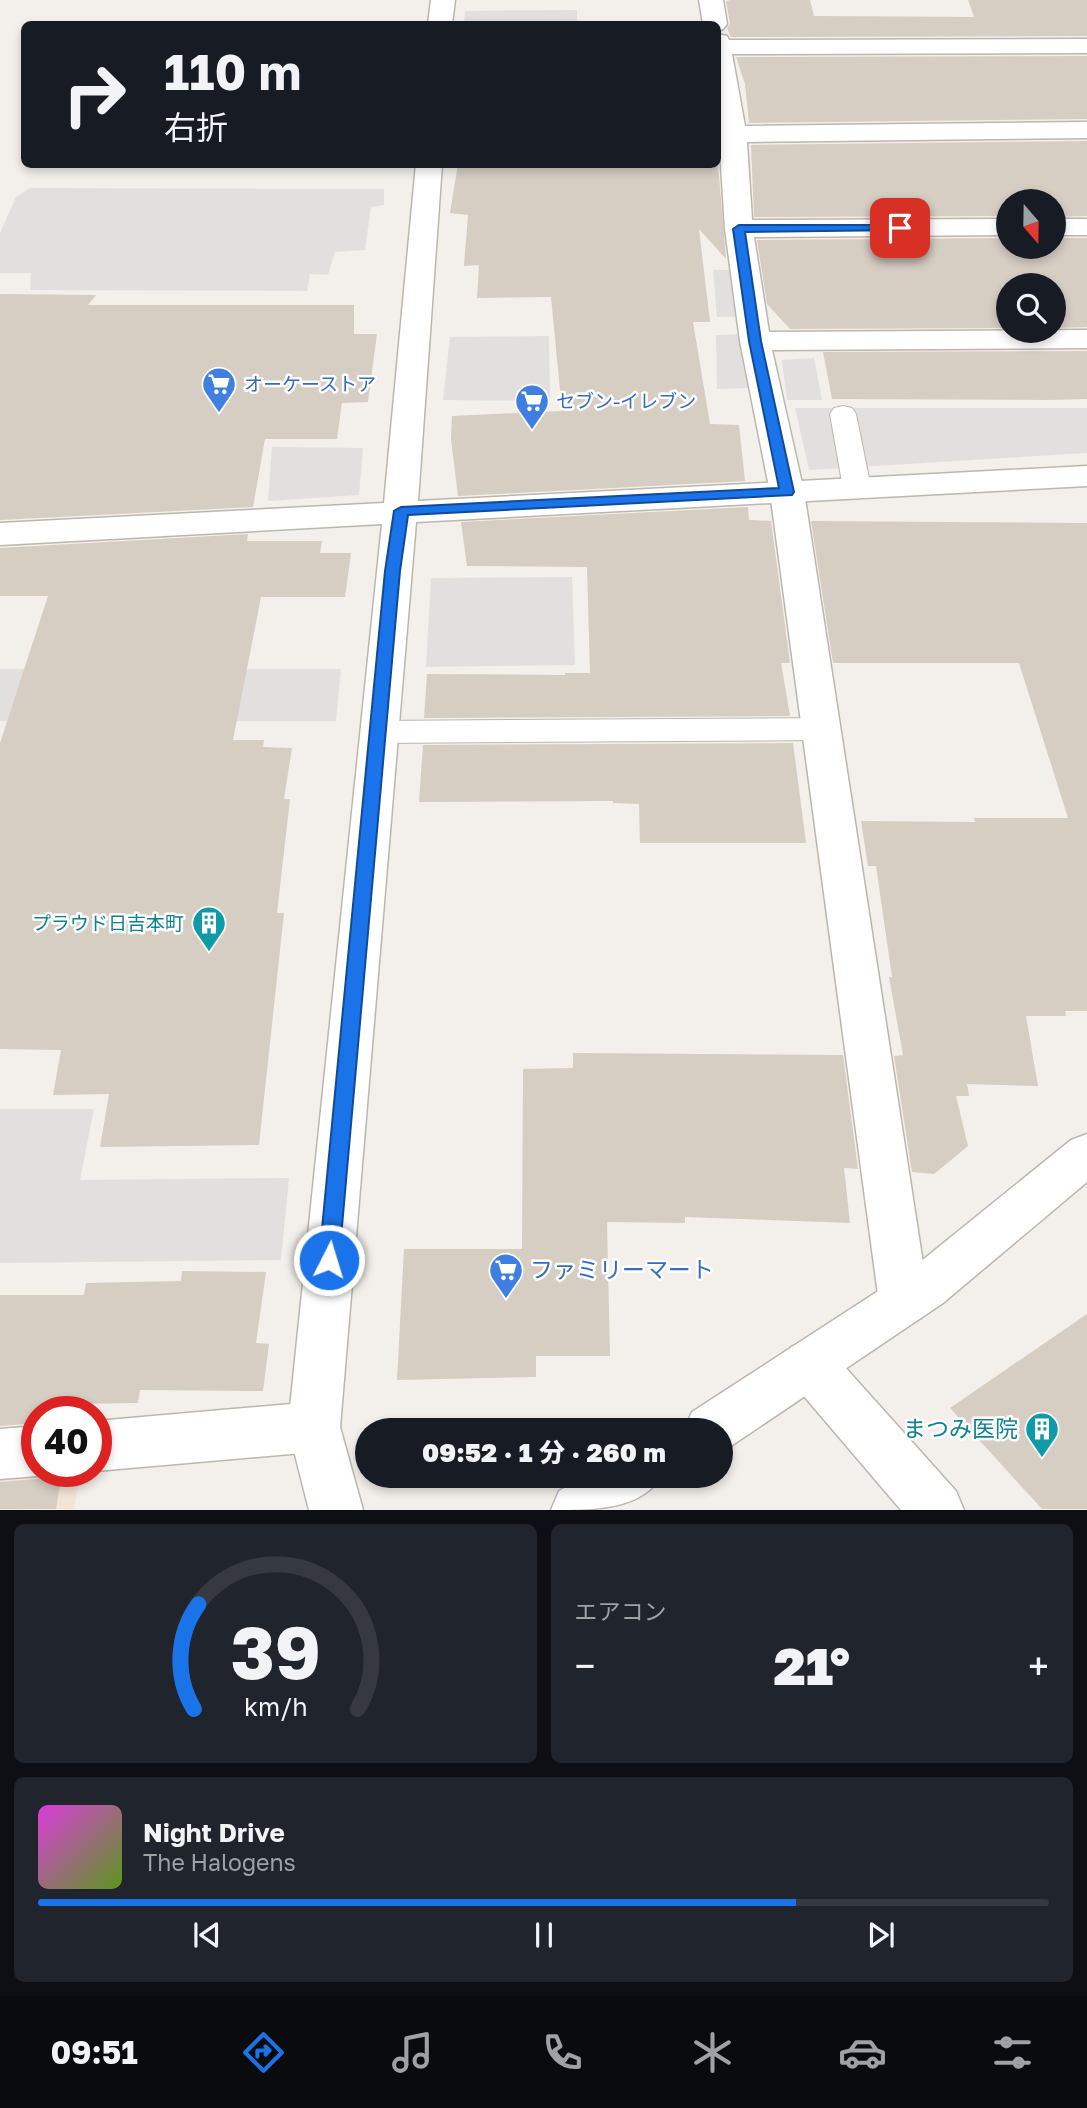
<!DOCTYPE html>
<html lang="ja">
<meta charset="utf-8">
<style>
:root{--surface:#171b24;--page:#20242c;--text:#f1f3f6;--muted:#9ea1a6;--line:#363941;--accent:#1a73e8}
body{margin:0;font-family:"Golos Text","Noto Sans JP",sans-serif;background:var(--page);color:var(--text);height:100vh;display:flex;flex-direction:column;font-size:26px;white-space:nowrap}
*{box-sizing:border-box;margin:0}
p{font-size:23px;color:var(--muted)}
.icon{flex:none;width:38px;height:38px;fill:none;stroke:currentColor;stroke-width:2;stroke-linecap:round;stroke-linejoin:round}
.map{position:relative;height:1510px;overflow:hidden}
.drawer{display:flex;flex-direction:column;gap:14px;padding:14px;background:#0d0f14;flex:1}
.drawer>*{flex:none}
.hud{position:absolute;left:21px;top:21px;width:700px;height:147px;border-radius:10px;box-shadow:0 4px 10px #0003;background:#171b24;color:var(--text);overflow:hidden}
.needle{width:46px;rotate:160deg}
.tools{position:absolute;left:996px;top:189px;display:grid;gap:14px}
.tools a{display:grid;place-items:center;width:70px;height:70px;border-radius:50%;background:var(--surface);box-shadow:0 4px 10px #0003;font-size:35px}
.speed{position:absolute;left:21px;top:1396px;display:flex;gap:14px;font-size:35px;font-weight:700;text-align:center}
.speed>*{display:grid;place-content:center;width:91px;height:91px;border-radius:50%;background:var(--surface);box-shadow:0 4px 10px #0003;line-height:1}
.speed .limit{border:10px solid #d22;background:#fff;color:#111}
.pin{position:absolute;display:grid;place-items:center;width:60px;height:60px;color:#fff;margin:-30px;border-radius:14px;box-shadow:0 4px 10px #0006}
.me{position:absolute;width:77px;margin:-38px;rotate:5deg;stroke-linejoin:round;filter:drop-shadow(0 0 5px #0008)}
.turn{display:flex;align-items:center;gap:24px;height:147px;padding:0 28px;font-size:32px}
.turn .icon{width:91px;height:91px;stroke-width:2.5}
.turn b{display:block;font-size:49px;line-height:60px}
.big{font-size:52px;font-weight:800;line-height:1.1}
.drawer .tile{flex:1;display:flex;flex-direction:column;justify-content:center;gap:10px;min-width:0;padding:0 24px;border-radius:10px;background:var(--page)}
.drawer .dial{align-items:center;gap:0}
.dial svg{height:182px;overflow:visible;fill:none;stroke:var(--line);stroke-width:7;stroke-linecap:round;text-anchor:middle}
.dial text{fill:var(--text);stroke:none}
.song{display:flex;align-items:center;gap:21px}
.cover{width:84px;height:84px;border-radius:10px;background:linear-gradient(135deg,hsl(300 70% 55%),hsl(90 70% 35%))}
.played{height:7px;border-radius:4px;background:linear-gradient(90deg,var(--accent) 75%,var(--line) 75%)}
.keys{display:flex;justify-content:space-around;direction:ltr}
.heat{display:flex;justify-content:space-between;align-items:center;font-size:38px;direction:ltr}
.drawer .tiles{flex:1;display:grid;gap:14px;grid-template-columns:1fr 1fr}
.tile:last-child{grid-column:span 2}
.trip{position:absolute;left:355px;top:1418px;width:378px;height:70px;border-radius:35px;background:var(--surface);box-shadow:0 4px 10px #0003;font-weight:800;line-height:70px;text-align:center}
.menu{display:flex;height:112px;justify-content:space-around;align-items:center;background:#090b0e;color:var(--muted)}
.menu .icon{width:49px;height:49px}
.menu .active{color:var(--accent)}
.menu b{font-size:32px;color:var(--text)}
.map>svg:first-child{display:block}
.commercial{fill:#f2e5d8}
.parking{fill:#e2e0de}
.building{fill:#d6cdc3}
.lines{fill:none;stroke-linecap:round;stroke-linejoin:round}
.service-casing{stroke:#bdb6ad;stroke-width:2}
.minor-casing{stroke:#bdb6ad;stroke-width:3}
.tertiary-casing{stroke:#bdb6ad;stroke-width:3}
.service{fill:#fff;fill-rule:evenodd}
.minor{fill:#fff;fill-rule:evenodd}
.tertiary{fill:#fff;fill-rule:evenodd}
.route{fill:#1a73e8;stroke:#114b97;stroke-width:2}
.labels{text-anchor:middle;stroke-width:5;stroke-linejoin:round;paint-order:stroke}
.shop-label{font-size:19px;fill:#366cbe;stroke:#fff;text-anchor:start}
.culture-label{font-size:19px;fill:#0d838f;stroke:#fff;text-anchor:end}
.near-shop-label{font-size:23px;fill:#366cbe;stroke:#fff;text-anchor:start}
.near-culture-label{font-size:23px;fill:#0d838f;stroke:#fff;text-anchor:end}
</style>
<div class="map">
<svg width="1087" height="1510" viewBox="0 0 1087 1510">
<rect width="100%" height="100%" fill="#f3efea"/>
<!-- commercial -->
<path class="commercial" d="M52 1472H81L74 1509 0 1510V1475Z"/>
<!-- parking -->
<g class="parking">
<path d="M577 10V24H464L465 11Z"/>
<path d="M30 188 384 189V205L371 207 365 250 335 252 328 275 310 274 307 291 30 290 31 273H0V233L16 197Z"/>
<path d="M713 270H732L738 317H717Z"/>
<path d="M743 334 748 388 717 389 716 335Z"/>
<path d="M549 336 550 401 443 400 450 337Z"/>
<path d="M814 358 822 400H787L782 360Z"/>
<path d="M795 408H1087V453L809 470Z"/>
<path d="M272 447 363 448 359 495 268 501Z"/>
<path d="M572 577 575 665 426 667 431 578Z"/>
<path d="M0 669H341L336 721H0Z"/>
<path d="M0 1109H94L80 1180 289 1178 281 1260 0 1263Z"/>
</g>
<!-- building -->
<g class="building">
<path d="M731 0H810L814 16 974 17 968 0H1087V36L731 37 727 28 730 24 726 1Z"/>
<path d="M1087 56V119L749 123 745 84 736 57Z"/>
<path d="M1087 141V216L1054 217V201H1008V216L754 217 751 145Z"/>
<path d="M458 164H718L726 259 699 229 710 322H693L710 424 739 425 745 481 458 496 451 439 452 416 562 411 551 297 477 298 479 265 464 266 468 215 450 213Z"/>
<path d="M1054 238H1087V327L1054 328V285H1008V328L790 329 767 304 757 240 1008 238V247H1054Z"/>
<path d="M0 294 96 295 88 305H354V334H377L368 402 342 403 337 439H265L253 507 0 520Z"/>
<path d="M1087 351V399L1047 400 832 399 823 352Z"/>
<path d="M748 507 749 520 771 521 790 663H781L790 716 424 718 427 674 565 675V673H590L587 567 467 566 461 522Z"/>
<path d="M811 521 1087 523V1011H1065L1066 1016H1026L1038 1086 967 1084 969 1096H956L968 1146 934 1174 912 1172 894 1056 903 1055 889 977H892L876 866H868L861 821 975 822 974 818H1068L1019 663H833Z"/>
<path d="M248 534 247 541H322L320 553H351L345 597H261L233 740H264L263 747 292 748 284 799H290L277 913H284L259 1145 100 1147 109 1094 53 1095 61 1050 0 1049V743L48 596H0V548Z"/>
<path d="M793 743 806 843H640L639 804 613 803V801L419 802 423 745Z"/>
<path d="M573 1053 843 1055 858 1169 844 1168 850 1223 685 1217V1223L607 1222 610 1356H536V1377L397 1380 404 1249H522L523 1069 573 1068Z"/>
<path d="M182 1271 266 1272 256 1343 269 1344 263 1391 140 1390 138 1403 72 1404 71 1412H37V1423L0 1426V1295H84L86 1283 181 1281Z"/>
<path d="M1087 1314V1509H1042L950 1408Z"/>
<path d="M51 1472H62L56 1509H0V1482L37 1479Z"/>
</g>
<g class="lines">
<!-- service casing -->
<g class="service-casing">
<g id="service">
<path d="M843 406 852 408 856 414 871 488 867 494 857 496 847 494 843 488 830 414 834 408Z"/>
<path d="M821 718 832 721 837 729 832 737 821 740 378 743 367 740 362 732 367 724 378 721Z"/>
</g>
</g>
<!-- minor casing -->
<g class="minor-casing">
<g id="minor">
<path d="M699 0H723L727 24 723 29 718 31V24H703Z"/>
<path d="M718 34 727 36 729 40 1087 39V53L732 54 745 126 1087 122V138L747 142 752 220 1008 219V235L754 237 769 332 1087 330V348L772 350 804 492 929 1302 921 1318 904 1324 887 1318 879 1302 770 492 740 341 725 229 718 118Z"/>
<rect x="1054" y="219" width="33" height="16"/>
<path d="M809 1340 827 1347 956 1491 964 1510H901L791 1381 784 1364 791 1347Z"/>
<path d="M314 1402 332 1410 340 1427 332 1444 314 1452 96 1471V1421Z"/>
<path d="M37 1426V1472H48L37 1476 0 1479V1429Z"/>
</g>
</g>
<!-- tertiary casing -->
<g class="tertiary-casing">
<g id="tertiary">
<path d="M431 0H455L452 24H428Z"/>
<path d="M416 164H442L418 501 1087 466V486L416 522 340 1427 363 1510H309L288 1427 382 524 0 545V523L384 503Z"/>
<path d="M1087 1134V1182L943 1303 728 1448 721 1450V1430H684L692 1412 909 1271 1071 1140Z"/>
<path d="M586 1475H662C642 1510 594 1510 551 1510L559 1491Z"/>
</g>
</g>
<!-- service -->
<use href="#service" class="service"/>
<!-- minor -->
<use href="#minor" class="minor"/>
<!-- tertiary -->
<use href="#tertiary" class="tertiary"/>
</g>
<!-- route -->
<path class="route" d="M900 225 904 226V230L745 232 761 341 794 492 792 495 408 515 400 571 339 1260 336 1267 329 1269 322 1267 319 1260 385 571 394 511 401 507 779 488 749 341 733 229 739 225Z"/>
<!-- icons -->
<defs>
<g id="supermarket-pin" transform="scale(1.75)"><path d="M0 17L-7.5 6A9.5 9.5 0 1 1 7.5 6Z" fill="#3f7fe0" stroke="#fff"/><path d="M-6-5.5h2.5l.6 2H6L4.5 2H-2.5L-4.4-4H-6ZM-1.5 3.2a1.3 1.3 0 1 0 .1 0ZM3 3.2a1.3 1.3 0 1 0 .1 0Z" fill="#fff"/></g>
<g id="building-pin" transform="scale(1.75)"><path d="M0 17L-7.5 6A9.5 9.5 0 1 1 7.5 6Z" fill="#0f9aa8" stroke="#fff"/><path d="M-4-6H4V6H1V3H-1V6H-4ZM-2.5-4.3h1.7v1.8h-1.7ZM.8-4.3h1.7v1.8H.8ZM-2.5-1h1.7V.8h-1.7ZM.8-1h1.7V.8H.8Z" fill="#fff"/></g>
</defs>
<g fill-rule="evenodd">
<use href="#supermarket-pin" x="219" y="384"/>
<use href="#supermarket-pin" x="532" y="401"/>
<use href="#building-pin" x="209" y="923"/>
<use href="#supermarket-pin" x="506" y="1270"/>
<use href="#building-pin" x="1042" y="1429"/>
</g>
<g class="labels">
<!-- shop labels -->
<g class="shop-label">
<text x="244" y="391">オーケーストア</text>
<text x="556" y="408">セブン-イレブン</text>
</g>
<!-- culture labels -->
<g class="culture-label">
<text x="184" y="930">プラウド日吉本町</text>
</g>
<!-- near-shop labels -->
<g class="near-shop-label">
<text x="530" y="1278">ファミリーマート</text>
</g>
<!-- near-culture labels -->
<g class="near-culture-label">
<text x="1018" y="1437">まつみ医院</text>
</g>
</g>
</svg>
<div class="tools">
<a><svg class="needle" viewBox="-14 -14 28 28"><path d="M0-13l5 13h-10z" fill="#e53935"/><path d="M0 13l5-13h-10z" fill="#9ea1a6"/></svg></a>
<a><svg class="icon" aria-label="search" viewBox="0 0 24 24"><circle cx="10" cy="10" r="6"/><path d="M15 15l6 6"/></svg></a>
</div>
<div class="speed"><div class="limit">40</div></div>
<div class="pin" style="left:900px;top:228px;background:#d93025"><svg class="icon" aria-label="arrive" viewBox="0 0 24 24"><path d="M6 21V4h12l-3 4 3 4H6"/></svg></div>
<svg class="me" style="left:329px;top:1260px" viewBox="-20 -20 40 40"><circle r="17" fill="#1a73e8" stroke="#fff" stroke-width="3"/><path d="M0-11L8 9 0 5-8 9z" fill="#fff"/></svg>
<div class="trip">09:52 · 1 分 · 260 m</div>
<div class="hud">
<div class="turn"><svg class="icon" aria-label="right" viewBox="0 0 24 24"><path d="M7 20v-9h11M14 6l5 5-5 5"/></svg><div><b>110 m</b>右折</div></div>
</div>
</div>
<section class="drawer">
<div class="tiles">
<div class="tile dial"><svg viewBox="0 0 100 80">
<path d="M14 69A42 42 0 1 1 86 69"/>
<path d="M14 69A42 42 0 0 1 16 23" stroke="#1a73e8"/>
<text x="50" y="56" font-size="32" font-weight="700">39</text>
<text x="50" y="72" font-size="11">km/h</text>
</svg></div>
<div class="tile"><p>エアコン</p>
<div class="heat"><a>−</a><b class="big">21°</b><a>+</a></div>
</div>
<div class="tile">
<div class="song"><i class="cover"></i><div><b>Night Drive</b><p>The Halogens</p></div></div>
<div class="played"></div>
<div class="keys"><svg class="icon" aria-label="previous" viewBox="0 0 24 24"><path d="M18 5L8 12l10 7zM5 5v14"/></svg><svg class="icon" aria-label="pause" viewBox="0 0 24 24"><path d="M8 5v14M16 5v14"/></svg><svg class="icon" aria-label="next" viewBox="0 0 24 24"><path d="M6 5l10 7-10 7zM19 5v14"/></svg></div>
</div>
</div>
</section>
<nav class="menu">
<b>09:51</b>
<svg class="icon active" aria-label="directions" viewBox="0 0 24 24"><path d="M12 3l9 9-9 9-9-9zM9 14v-3h6M13 9l2 2-2 2"/></svg>
<svg class="icon" aria-label="music" viewBox="0 0 24 24"><path d="M9 18V5l10-2v13"/><circle cx="6" cy="18" r="3"/><circle cx="16" cy="16" r="3"/></svg>
<svg class="icon" aria-label="phone" viewBox="0 0 24 24"><path d="M5 4h4l2 5-3 2q2 4 5 5l2-3 5 2v4C11 20 4 13 5 4z"/></svg>
<svg class="icon" aria-label="climate" viewBox="0 0 24 24"><path d="M12 3v18M4 7l16 10M4 17L20 7"/></svg>
<svg class="icon" aria-label="car" viewBox="0 0 24 24"><path d="M5 17H2v-5l4-1 3-4h7l3 4 3 1v5h-3M9 17h6M6 11h13"/><circle cx="7" cy="17" r="2"/><circle cx="17" cy="17" r="2"/></svg>
<svg class="icon" aria-label="filters" viewBox="0 0 24 24"><path d="M4 7h16M4 17h16"/><circle cx="9" cy="7" r="2"/><circle cx="15" cy="17" r="2"/></svg>
</nav>
